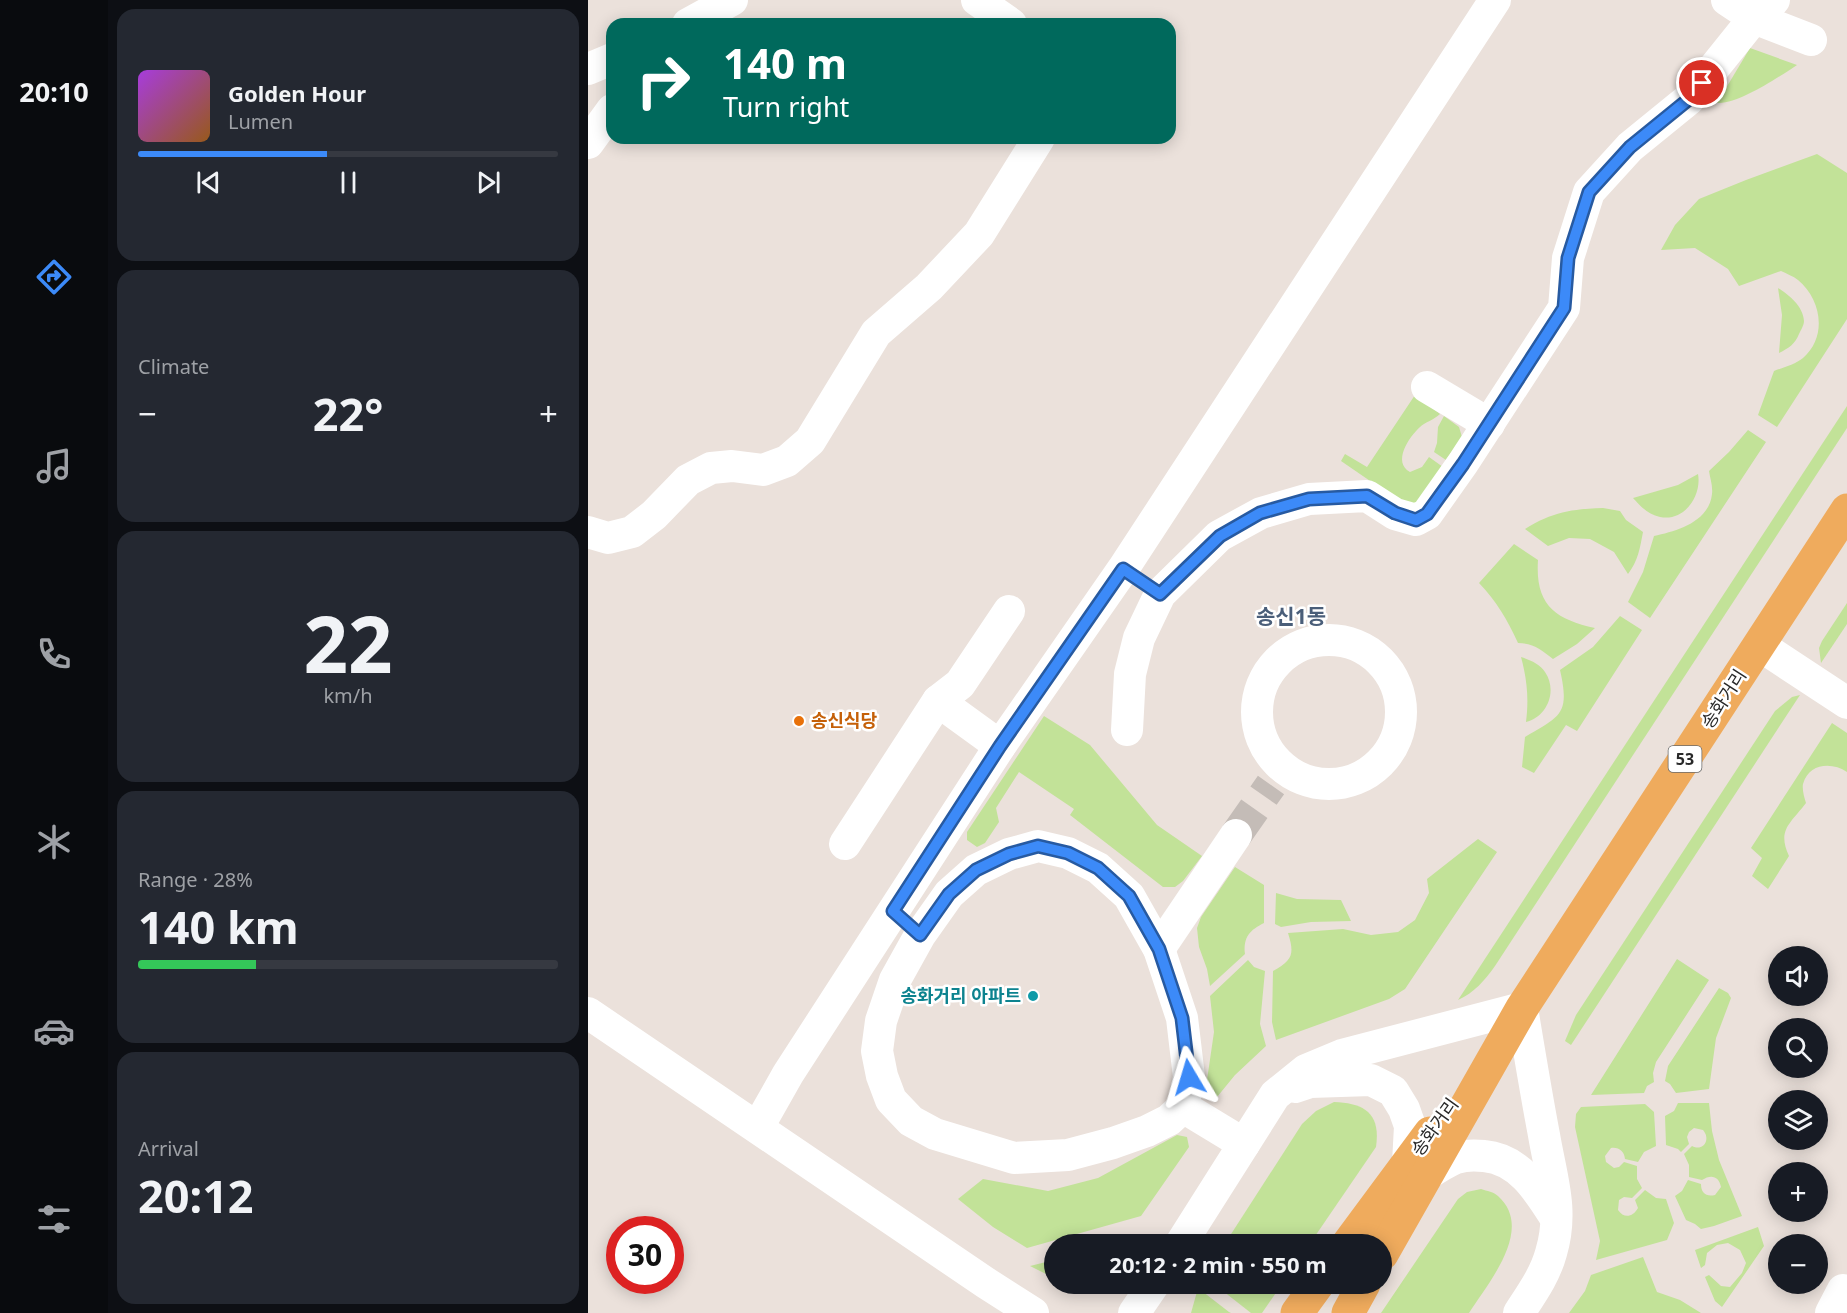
<!DOCTYPE html>
<meta charset="utf-8">
<style>
:root{--surface:#171b24;--page:#242831;--text:#f1f3f6;--muted:#9ea1a6;--line:#363941;--accent:#3c8af8}
body{margin:0;font-family:"Noto Sans","Noto Sans KR",sans-serif;background:var(--page);color:var(--text);height:100vh;display:flex;flex-direction:column;font-size:22px;white-space:nowrap}
*{box-sizing:border-box;margin:0}
p{font-size:20px;color:var(--muted)}
.icon{flex:none;width:33px;height:33px;fill:none;stroke:currentColor;stroke-width:2;stroke-linecap:round;stroke-linejoin:round}
.map{position:relative;flex:1;overflow:hidden}
.side{display:flex;flex-direction:column;gap:9px;padding:9px;background:#0d0f14;width:480px}
.side>*{flex:none}
.banner{position:absolute;left:18px;top:18px;width:570px;height:126px;border-radius:18px;box-shadow:0 3px 15px #0003;background:#00695c;color:#fff;overflow:hidden}
.buttons{position:absolute;left:1180px;top:946px;display:grid;gap:12px}
.buttons a{display:grid;place-items:center;width:60px;height:60px;border-radius:50%;background:var(--surface);box-shadow:0 3px 15px #0003;font-size:30px}
.speed{position:absolute;left:18px;top:1216px;display:flex;gap:12px;font-size:30px;font-weight:700;text-align:center}
.speed>*{display:grid;place-content:center;width:78px;height:78px;border-radius:50%;background:var(--surface);box-shadow:0 3px 15px #0003;line-height:1}
.speed .limit{border:9px solid #d22;background:#fff;color:#111}
.pin{position:absolute;display:grid;place-items:center;width:51px;height:51px;color:#fff;margin:-26px;border:3px solid #fff;border-radius:50%;box-shadow:0 2px 6px #0007}
.me{position:absolute;width:66px;margin:-33px;rotate:353deg;stroke-linejoin:round;filter:drop-shadow(0 0 4px #0008)}
.turn{display:flex;align-items:center;gap:21px;height:126px;padding:0 18px;font-size:27px}
.turn .icon{width:78px;height:78px;stroke-width:2.5}
.turn b{display:block;font-size:42px;line-height:51px}
.big{font-size:45px;font-weight:700;line-height:1.1}
.side .widget{flex:1;display:flex;flex-direction:column;justify-content:center;gap:9px;min-width:0;padding:0 21px;border-radius:18px;background:var(--page)}
.side .dial{align-items:center;gap:0}
.dial b{font-size:78px;line-height:1}
.song{display:flex;align-items:center;gap:18px}
.cover{width:72px;height:72px;border-radius:9px;background:linear-gradient(135deg,hsl(280 70% 55%),hsl(30 70% 35%))}
.played{height:6px;border-radius:3px;background:linear-gradient(90deg,var(--accent) 45%,var(--line) 45%)}
.keys{display:flex;justify-content:space-around;direction:ltr}
.heat{display:flex;justify-content:space-between;align-items:center;font-size:33px;direction:ltr}
.charge{height:9px;border-radius:4px;background:linear-gradient(90deg,#34c759 28%,var(--line) 0)}
.trip{position:absolute;left:456px;top:1234px;width:348px;height:60px;border-radius:30px;background:var(--surface);box-shadow:0 3px 15px #0003;font-weight:700;line-height:60px;text-align:center}
main{display:flex;flex:1;min-height:0}
.tab-bar{display:flex;flex-direction:column;width:108px;justify-content:space-around;align-items:center;background:#090b0e;color:var(--muted)}
.tab-bar .icon{width:42px;height:42px}
.tab-bar .on{color:var(--accent)}
.tab-bar b{font-size:27px;color:var(--text)}
.map>svg:first-child{display:block}
.green{fill:#c2e298}
.lines{fill:none;stroke-linecap:round;stroke-linejoin:round}
.minor-tunnel{stroke:#c4bcb7;stroke-width:32;stroke-dasharray:32 16;stroke-linecap:butt}
.minor{stroke:#fff;stroke-width:32}
.major{stroke:#efab5d;stroke-width:33}
.route-casing{stroke:#275aa1;stroke-width:15}
.route{stroke:#3c8af8;stroke-width:10}
.food-dot{fill:#e8710a;stroke:#fff;stroke-width:2}
.culture-dot{fill:#0f9aa8;stroke:#fff;stroke-width:2}
.labels{text-anchor:middle;stroke-width:5;stroke-linejoin:round;paint-order:stroke}
.shield{fill:#fff;stroke:#696969;stroke-width:1.5}
.shield-label{font-size:16px;font-weight:bold;fill:#292929}
.street-label{font-size:18px;fill:#292929;stroke:#fff}
.food-label{font-size:18px;font-weight:bold;fill:#c56008;stroke:#fff;text-anchor:start}
.culture-label{font-size:18px;font-weight:bold;fill:#0d838f;stroke:#fff;text-anchor:end}
.quarter-label{font-size:21px;font-weight:bold;fill:#4a5e79;stroke:#fff}
</style>
<main>
<nav class="tab-bar">
<b>20:10</b>
<svg class="icon on" aria-label="directions" viewBox="0 0 24 24"><path d="M12 3l9 9-9 9-9-9zM9 14v-3h6M13 9l2 2-2 2"/></svg>
<svg class="icon" aria-label="music" viewBox="0 0 24 24"><path d="M9 18V5l10-2v13"/><circle cx="6" cy="18" r="3"/><circle cx="16" cy="16" r="3"/></svg>
<svg class="icon" aria-label="phone" viewBox="0 0 24 24"><path d="M5 4h4l2 5-3 2q2 4 5 5l2-3 5 2v4C11 20 4 13 5 4z"/></svg>
<svg class="icon" aria-label="climate" viewBox="0 0 24 24"><path d="M12 3v18M4 7l16 10M4 17L20 7"/></svg>
<svg class="icon" aria-label="car" viewBox="0 0 24 24"><path d="M5 17H2v-5l4-1 3-4h7l3 4 3 1v5h-3M9 17h6M6 11h13"/><circle cx="7" cy="17" r="2"/><circle cx="17" cy="17" r="2"/></svg>
<svg class="icon" aria-label="filters" viewBox="0 0 24 24"><path d="M4 7h16M4 17h16"/><circle cx="9" cy="7" r="2"/><circle cx="15" cy="17" r="2"/></svg>
</nav>
<section class="side">
<div class="widget">
<div class="song"><i class="cover"></i><div><b>Golden Hour</b><p>Lumen</p></div></div>
<div class="played"></div>
<div class="keys"><svg class="icon" aria-label="previous" viewBox="0 0 24 24"><path d="M18 5L8 12l10 7zM5 5v14"/></svg><svg class="icon" aria-label="pause" viewBox="0 0 24 24"><path d="M8 5v14M16 5v14"/></svg><svg class="icon" aria-label="next" viewBox="0 0 24 24"><path d="M6 5l10 7-10 7zM19 5v14"/></svg></div>
</div>
<div class="widget"><p>Climate</p>
<div class="heat"><a>−</a><b class="big">22°</b><a>+</a></div>
</div>
<div class="widget dial"><b>22</b><p>km/h</p></div>
<div class="widget"><p>Range · 28%</p><b class="big">140 km</b><div class="charge"></div></div>
<div class="widget"><p>Arrival</p><b class="big">20:12</b></div>
</section>
<div class="map">
<svg width="1259" height="1313" viewBox="0 0 1259 1313">
<rect width="100%" height="100%" fill="#ebe1db"/>
<!-- green -->
<g class="green">
<path d="M1162 48 1209 65C1191 77 1149 105 1129 103Z"/>
<path d="M1229 154 1259 173V319L1189 427 1170 415 1186 371C1194 368 1208 364 1215 358 1240 336 1233 299 1210 280 1205 276 1199 274 1193 271L1151 286 1140 269 1107 248 1073 250 1087 225 1111 199 1158 180Z"/>
<path d="M1190 288C1201 295 1215 306 1216 321 1216 325 1213 330 1211 334 1207 344 1201 348 1191 353L1194 315Z"/>
<path d="M827 395 852 414C846 420 837 422 832 427 821 437 804 462 822 472L834 467 841 457 855 467 827 507 823 509 753 461 757 454 779 467Z"/>
<path d="M1259 406V428L907 966C897 980 886 993 870 1000Z"/>
<path d="M856 416 871 427 874 437 858 460 846 452 849 443 850 427Z"/>
<path d="M1160 430 1178 442 1062 618 1040 602 1055 572 1066 536C1089 531 1121 522 1124 494 1125 486 1122 478 1121 471L1141 452Z"/>
<path d="M1110 474C1114 495 1097 522 1072 517 1060 514 1053 507 1045 498L1090 485Z"/>
<path d="M1015 508 1032 511 1038 520 1055 532C1052 548 1050 561 1040 574L1026 552 1002 539 981 538 960 546 937 529C964 512 984 509 1015 508Z"/>
<path d="M926 544 950 560C947 605 967 619 1007 628L989 644 965 659C954 650 945 643 930 643 919 619 909 602 891 583Z"/>
<path d="M1259 603V624L1233 663 1231 648 1234 641Z"/>
<path d="M1032 616 1054 630 989 731 978 725 946 773 934 767 937 737C973 716 982 714 972 670L1005 647Z"/>
<path d="M933 657C942 660 952 664 957 672 970 691 959 717 938 722 941 699 939 679 933 657Z"/>
<path d="M1212 695 983 1045 977 1041 988 1015 1187 711 1204 697Z"/>
<path d="M456 716 502 745 569 825 614 856 595 881 587 887H575L482 815 486 809 431 772 408 808 411 822 397 843 389 847 379 840V832Z"/>
<path d="M1244 723 1259 733V772C1244 762 1221 763 1215 784 1214 789 1216 797 1218 803 1202 824 1189 830 1201 856L1180 889 1164 876 1174 858 1163 848Z"/>
<path d="M890 839 909 852 817 989 801 999 688 1040 684 1022 685 971C704 960 707 955 700 933L755 929 783 935 810 932 827 920 841 893 839 879Z"/>
<path d="M647 867 676 885V923C662 930 655 937 657 954L622 986 619 969 611 947 609 928 613 917Z"/>
<path d="M688 893 709 899 753 900 763 921 723 922 693 927 687 924Z"/>
<path d="M1089 959 1121 980 1068 1062 1065 1073 1066 1082 1059 1086 1056 1093 1003 1095Z"/>
<path d="M660 960 666 967 677 971 672 1024 678 1046 647 1075 629 1097 621 1092 619 1080 626 1032 622 996Z"/>
<path d="M1131 988 1140 993 1143 998 1128 1038 1121 1089 1088 1093 1082 1084 1077 1081 1080 1066Z"/>
<path d="M746 1102C776 1103 793 1113 788 1147L721 1245H636L714 1124 728 1111Z"/>
<path d="M1090 1103H1121L1124 1131 1131 1160 1154 1216 1126 1226 1113 1229 1107 1224 1098 1220 1087 1196 1094 1191 1100 1180 1113 1184C1113 1193 1118 1197 1127 1195L1133 1187C1131 1176 1123 1174 1114 1180L1101 1177V1165L1096 1154 1104 1146C1116 1152 1123 1139 1115 1130L1106 1128 1101 1132 1099 1137 1101 1144 1093 1152 1090 1149 1078 1145 1077 1116 1086 1111Z"/>
<path d="M1057 1104 1066 1112 1068 1146 1056 1152 1050 1162 1037 1159C1036 1151 1031 1147 1023 1148L1017 1156 1018 1162 1026 1168 1031 1167 1036 1162 1049 1166V1179L1054 1188 1044 1198 1036 1197 1031 1200 1030 1210C1036 1219 1045 1217 1050 1208L1047 1200 1057 1190 1068 1198 1078 1199 1086 1223 1079 1240 1008 1260 1012 1241 987 1127 988 1114 993 1107Z"/>
<path d="M589 1135 599 1137 601 1147 553 1216 439 1248 405 1227 370 1199 395 1179 460 1191 510 1178Z"/>
<path d="M893 1189C899 1191 906 1192 910 1196 947 1229 900 1283 881 1313H793L870 1199 879 1192Z"/>
<path d="M1170 1227 1176 1246 1134 1307 1127 1301 1117 1277 1121 1275 1133 1286 1142 1287 1154 1273 1158 1263 1152 1250 1140 1243 1129 1245 1119 1253 1117 1265 1113 1268 1107 1250Z"/>
<path d="M1055 1257 1069 1292 1092 1300 1113 1313H981L997 1291 1003 1275Z"/>
<path d="M466 1260V1278L442 1266Z"/>
<path d="M626 1284H694L674 1313H663Z"/>
<path d="M610 1288 641 1312 643 1313H603Z"/>
</g>
<g class="lines">
<!-- minor-tunnel -->
<path class="minor-tunnel" d="M648 835 683 785"/>
<!-- minor -->
<g class="minor">
<path d="M389 0 423 24"/>
<path d="M1139 0 1166 18 1223 40"/>
<path d="M100 24 144 0"/>
<path d="M0 69 24 59"/>
<path d="M0 143 24 110"/>
<path d="M839 387 901 424"/>
<path d="M0 532 20 538 44 532 66 515 100 480 123 468 144 466 175 470 199 461 222 441 288 333 341 287 391 234 451 138"/>
<circle cx="741" cy="712" r="72"/>
<path d="M1171 645 1259 703"/>
<path d="M350 701 412 746"/>
<path d="M539 730 542 674 551 638 572 594 631 536 673 513 721 499 779 496 807 514 828 520 839 514 875 463 976 308 980 258 1001 192 1042 147 1101 99 1166 18 1186 0"/>
<path d="M257 844 350 701 372 684 421 611"/>
<path d="M450 846 480 853 510 868 541 896 571 949 594 1018 601 1077 595 1107 581 1120 559 1131 525 1143 480 1155 426 1158 347 1134 323 1121 303 1100 294 1076 289 1051 293 1021 307 980 332 935 361 894 388 870 421 854Z"/>
<path d="M571 949 648 835"/>
<path d="M0 1013 398 1283 445 1313"/>
<path d="M707 1087 722 1082 783 1080 805 1091 816 1109 822 1126 820 1163"/>
<path d="M595 1107 656 1144"/>
<path d="M170 1127 200 1074 412 746 535 569 907 0"/>
<path d="M840 1174C849 1168 859 1162 868 1158 877 1155 887 1155 896 1156 931 1159 950 1190 967 1217"/>
<path d="M592 1245 687 1095 718 1070 754 1055 934 1008C941 1050 948 1093 956 1135 963 1177 976 1210 963 1253 957 1275 944 1293 931 1313"/>
<path d="M546 1313 566 1284"/>
<path d="M1243 1313 1255 1290"/>
</g>
<!-- major -->
<g class="major">
<path d="M759 1245 842 1133"/>
<path d="M794 1254 934 1008 1259 510"/>
<path d="M709 1313 730 1284"/>
<path d="M760 1313 776 1284"/>
</g>
</g>
<g class="lines">
<!-- route casing -->
<g class="route-casing">
<path id="route" d="M601 1077 594 1018 571 949 541 896 510 868 480 853 450 846 421 854 388 870 361 894 332 935 305 911 412 746 535 569 572 594 632 536 672 513 721 499 779 496 807 513 828 520 839 514 875 464 976 308 980 258 1001 192 1042 147 1101 99 1114 83"/>
</g>
<!-- route -->
<use href="#route" class="route"/>
</g>
<!-- markers -->
<circle class="food-dot" cx="211" cy="721" r="6"/>
<circle class="culture-dot" cx="445" cy="996" r="6"/>
<g class="labels">
<!-- shield labels -->
<rect class="shield" x="1080.5" y="746" width="33" height="26" rx="4.5"/>
<g class="shield-label">
<text x="1097" y="765">53</text>
</g>
<!-- street labels -->
<g class="street-label">
<text transform="translate(1136 699) rotate(-57)" y="6">송화거리</text>
<text transform="translate(847 1127) rotate(-54)" y="6">송화거리</text>
</g>
<!-- food labels -->
<g class="food-label">
<text x="223" y="727">송신식당</text>
</g>
<!-- culture labels -->
<g class="culture-label">
<text x="433" y="1002">송화거리 아파트</text>
</g>
<!-- quarter labels -->
<g class="quarter-label">
<text x="703" y="624">송신1동</text>
</g>
</g>
</svg>
<div class="buttons">
<a><svg class="icon" aria-label="sound" viewBox="0 0 24 24"><path d="M4 9h4l5-4v14l-5-4H4zM17 9q2 3 0 6"/></svg></a>
<a><svg class="icon" aria-label="search" viewBox="0 0 24 24"><circle cx="10" cy="10" r="6"/><path d="M15 15l6 6"/></svg></a>
<a><svg class="icon" aria-label="layers" viewBox="0 0 24 24"><path d="M12 4l9 5-9 5-9-5zM3 14l9 5 9-5"/></svg></a>
<a>+</a>
<a>−</a>
</div>
<div class="speed"><div class="limit">30</div></div>
<div class="pin" style="left:1114px;top:83px;background:#d93025"><svg class="icon" aria-label="arrive" viewBox="0 0 24 24"><path d="M6 21V4h12l-3 4 3 4H6"/></svg></div>
<svg class="me" style="left:601px;top:1077px" viewBox="-20 -20 40 40"><path d="M0-17L14 15 0 8-14 15z" fill="#3c8af8" stroke="#fff" stroke-width="4"/></svg>
<div class="trip">20:12 · 2 min · 550 m</div>
<div class="banner">
<div class="turn"><svg class="icon" aria-label="right" viewBox="0 0 24 24"><path d="M7 20v-9h11M14 6l5 5-5 5"/></svg><div><b>140 m</b>Turn right</div></div>
</div>
</div>
</main>
